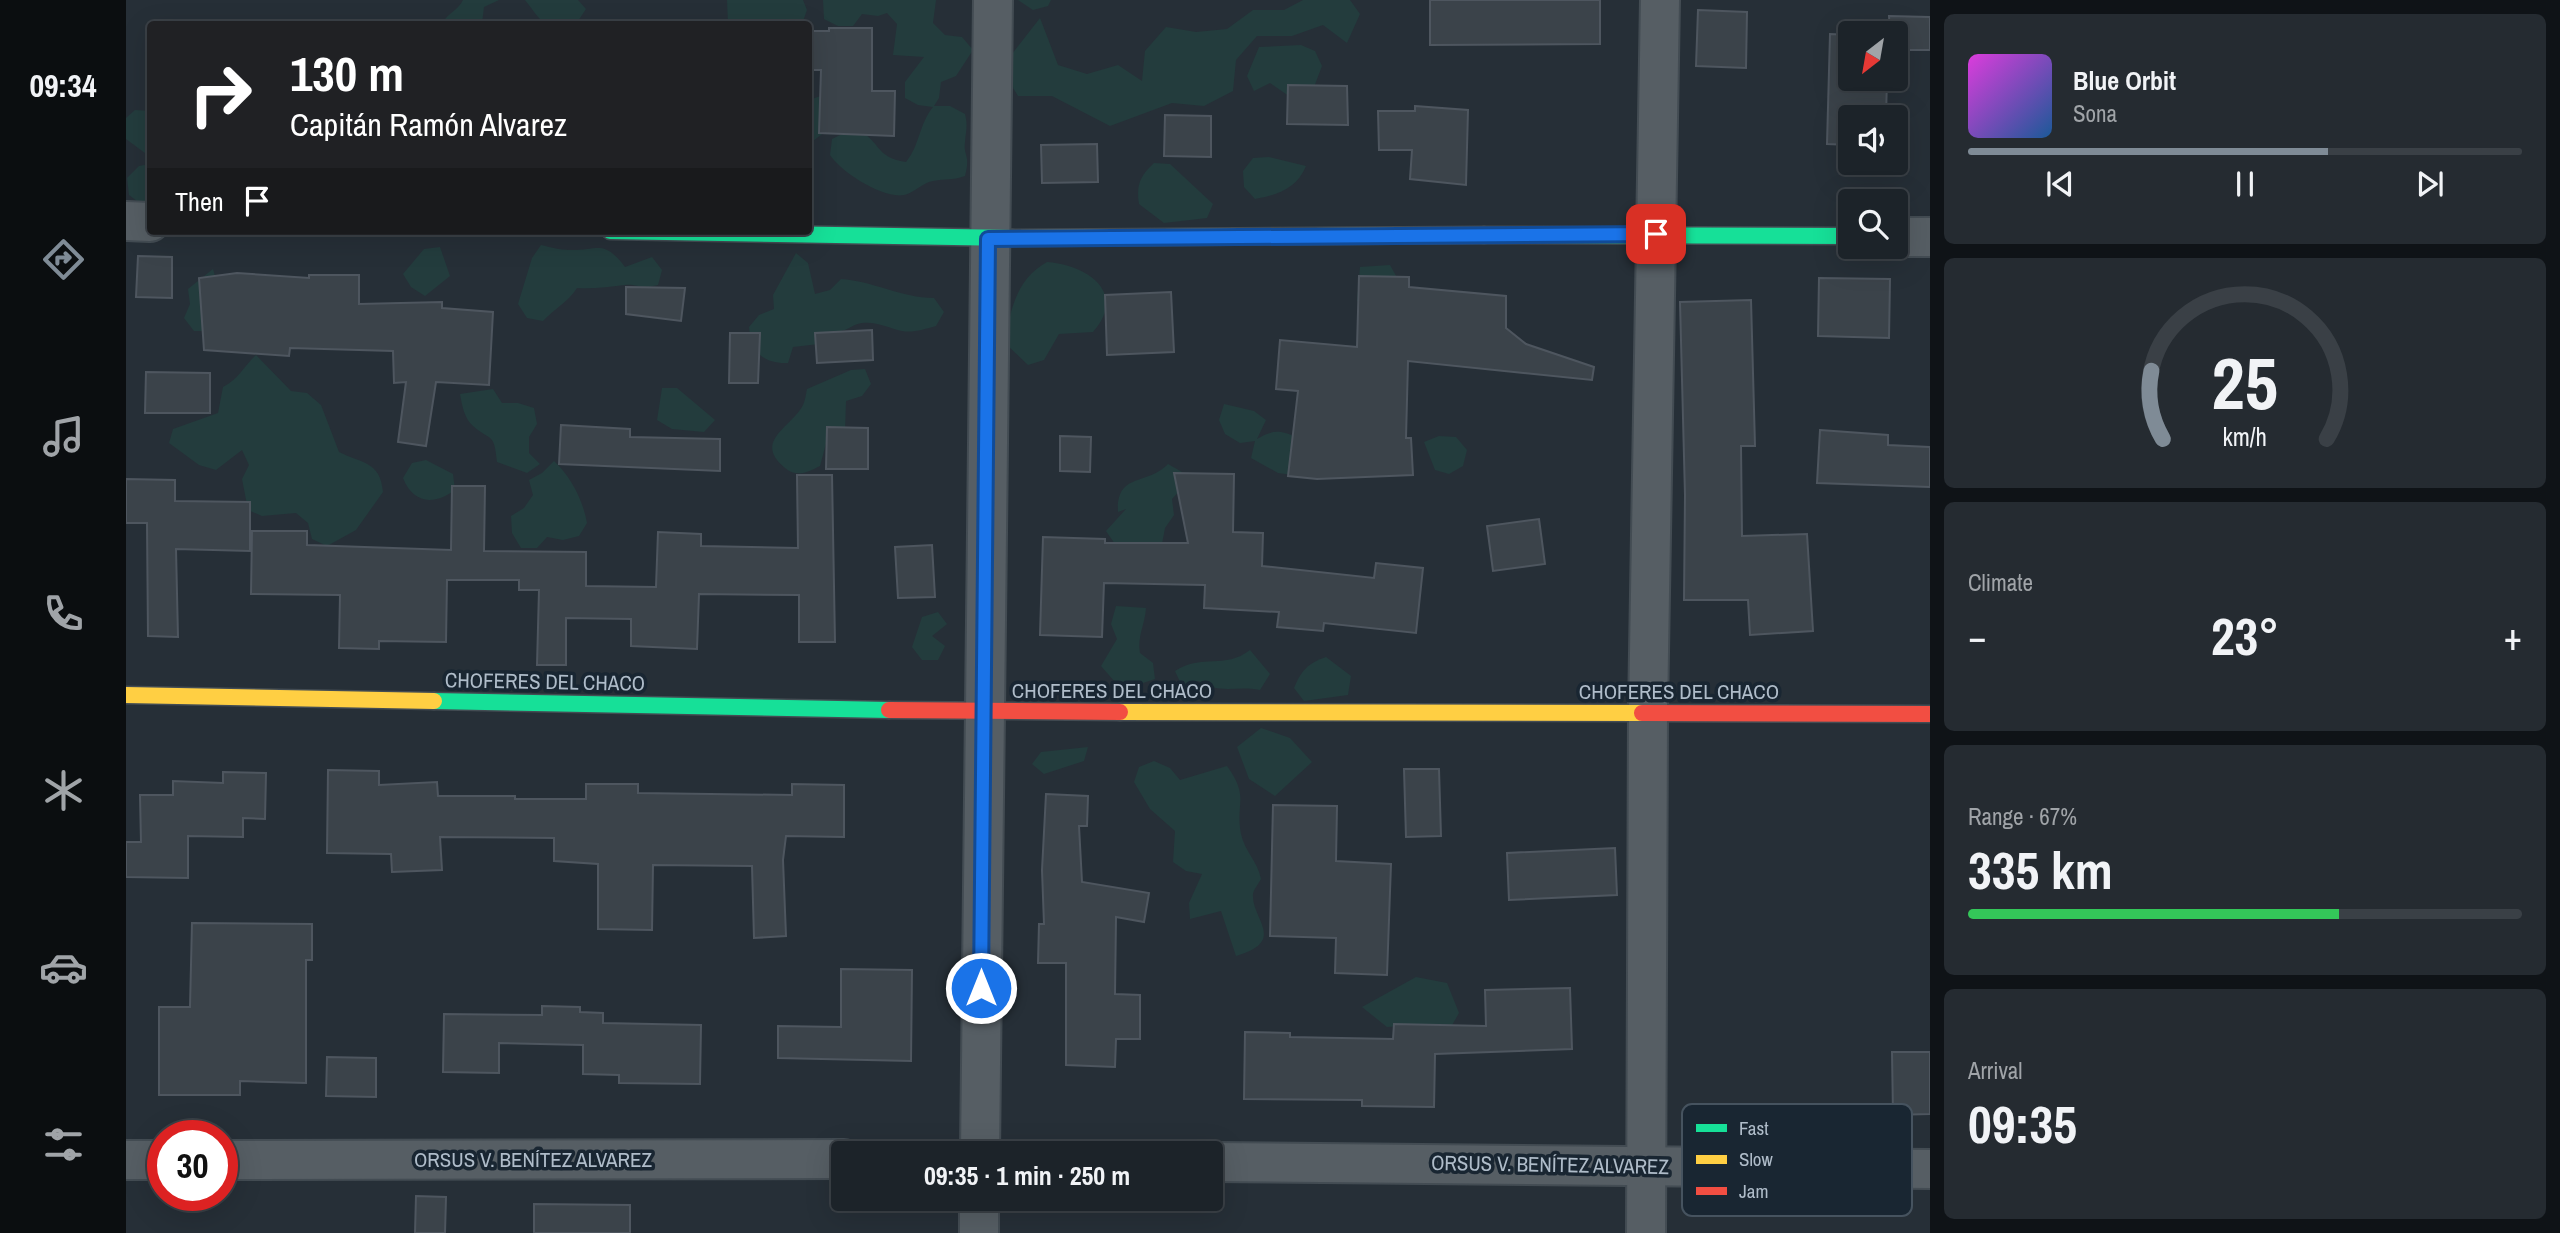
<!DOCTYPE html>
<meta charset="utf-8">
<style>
:root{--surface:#1c2329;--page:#252b31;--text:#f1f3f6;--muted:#a0a4a8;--line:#3a4046;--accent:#7f8b96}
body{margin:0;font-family:"Archivo Narrow",sans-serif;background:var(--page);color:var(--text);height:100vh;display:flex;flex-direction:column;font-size:26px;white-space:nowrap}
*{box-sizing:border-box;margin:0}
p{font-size:23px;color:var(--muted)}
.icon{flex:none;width:38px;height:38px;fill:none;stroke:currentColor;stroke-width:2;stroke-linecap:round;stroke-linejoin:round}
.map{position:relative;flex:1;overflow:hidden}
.drawer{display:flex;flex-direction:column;gap:14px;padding:14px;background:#0f1317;width:630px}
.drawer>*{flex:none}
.banner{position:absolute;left:21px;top:21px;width:665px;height:214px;border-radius:7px;box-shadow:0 7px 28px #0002,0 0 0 2px var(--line);background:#202124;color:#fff;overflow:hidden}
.needle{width:46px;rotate:211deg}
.controls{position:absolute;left:1712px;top:21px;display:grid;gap:14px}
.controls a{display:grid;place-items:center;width:70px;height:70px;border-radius:7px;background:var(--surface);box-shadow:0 7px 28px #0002,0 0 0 2px var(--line);font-size:35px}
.speed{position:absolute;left:21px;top:1120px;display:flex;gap:14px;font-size:35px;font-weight:700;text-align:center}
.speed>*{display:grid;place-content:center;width:91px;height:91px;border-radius:50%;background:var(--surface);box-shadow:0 7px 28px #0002,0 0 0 2px var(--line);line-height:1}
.speed .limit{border:10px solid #d22;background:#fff;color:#111}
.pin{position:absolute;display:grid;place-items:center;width:60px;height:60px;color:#fff;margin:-30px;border-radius:14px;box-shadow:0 4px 10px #0006}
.me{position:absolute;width:77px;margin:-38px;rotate:0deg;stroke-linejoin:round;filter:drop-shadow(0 0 5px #0008)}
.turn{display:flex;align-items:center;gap:24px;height:147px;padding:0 28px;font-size:32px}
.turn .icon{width:91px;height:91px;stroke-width:2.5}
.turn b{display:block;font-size:49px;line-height:60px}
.then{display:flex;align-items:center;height:66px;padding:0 28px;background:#0003;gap:14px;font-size:26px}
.big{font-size:52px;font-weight:700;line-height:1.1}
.drawer .card{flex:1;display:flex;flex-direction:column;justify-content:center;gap:10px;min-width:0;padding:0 24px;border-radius:10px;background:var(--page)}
.drawer .dial{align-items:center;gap:0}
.dial svg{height:182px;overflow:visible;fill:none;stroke:var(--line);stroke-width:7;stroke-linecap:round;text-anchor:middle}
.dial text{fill:var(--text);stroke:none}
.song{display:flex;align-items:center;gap:21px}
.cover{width:84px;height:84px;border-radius:10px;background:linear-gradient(135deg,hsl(300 70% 55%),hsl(210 70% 35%))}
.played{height:7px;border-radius:4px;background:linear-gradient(90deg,var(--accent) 65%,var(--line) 65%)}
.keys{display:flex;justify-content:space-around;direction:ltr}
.heat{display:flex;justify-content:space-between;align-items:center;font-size:38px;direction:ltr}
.charge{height:10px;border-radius:5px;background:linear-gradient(90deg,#34c759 67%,var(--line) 0)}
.trip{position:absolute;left:705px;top:1141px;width:392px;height:70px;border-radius:7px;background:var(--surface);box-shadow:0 7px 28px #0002,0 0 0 2px var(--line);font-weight:700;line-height:70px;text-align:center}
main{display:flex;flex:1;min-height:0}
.tabs{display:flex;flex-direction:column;width:126px;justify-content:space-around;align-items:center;background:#0b0e10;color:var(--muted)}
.tabs .icon{width:49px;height:49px}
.tabs .on{color:var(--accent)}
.tabs b{font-size:32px;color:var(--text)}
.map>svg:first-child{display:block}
.green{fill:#233c3d}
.building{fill:#3b434a;stroke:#4e565f;stroke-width:2}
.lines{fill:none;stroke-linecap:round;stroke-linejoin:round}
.street-casing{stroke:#434c53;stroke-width:42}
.fast-casing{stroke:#434c53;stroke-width:19}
.slow-casing{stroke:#434c53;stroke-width:19}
.jam-casing{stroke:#434c53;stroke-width:19}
.street{stroke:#565e64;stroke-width:38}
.fast{stroke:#16e098;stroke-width:16}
.slow{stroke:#ffcf43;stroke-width:16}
.jam{stroke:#f24e42;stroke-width:16}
.route-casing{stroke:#114b97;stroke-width:18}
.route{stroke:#1a73e8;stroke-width:12}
.labels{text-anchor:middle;stroke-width:7;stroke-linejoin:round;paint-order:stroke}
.street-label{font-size:21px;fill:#afbcc9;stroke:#192632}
.key{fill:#192632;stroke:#46535f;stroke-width:2}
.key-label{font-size:19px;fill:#afbcc9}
</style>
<main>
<nav class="tabs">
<b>09:34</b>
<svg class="icon on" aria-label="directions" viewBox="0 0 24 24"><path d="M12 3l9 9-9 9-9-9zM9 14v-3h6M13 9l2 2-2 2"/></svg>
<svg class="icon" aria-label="music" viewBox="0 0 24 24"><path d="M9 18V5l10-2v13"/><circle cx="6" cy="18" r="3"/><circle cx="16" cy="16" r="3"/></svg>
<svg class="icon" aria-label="phone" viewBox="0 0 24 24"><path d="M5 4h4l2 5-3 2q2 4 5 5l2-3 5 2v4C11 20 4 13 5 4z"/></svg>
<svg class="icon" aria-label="climate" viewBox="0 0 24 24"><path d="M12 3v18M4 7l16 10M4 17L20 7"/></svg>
<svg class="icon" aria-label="car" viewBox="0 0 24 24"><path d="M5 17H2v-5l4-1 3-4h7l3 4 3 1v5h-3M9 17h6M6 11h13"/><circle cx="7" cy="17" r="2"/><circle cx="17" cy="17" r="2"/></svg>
<svg class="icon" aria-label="filters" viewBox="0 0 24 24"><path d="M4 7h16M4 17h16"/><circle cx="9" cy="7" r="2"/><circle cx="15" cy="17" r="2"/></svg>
</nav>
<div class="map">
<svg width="1804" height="1233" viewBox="0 0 1804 1233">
<rect width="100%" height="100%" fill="#262f37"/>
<!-- green -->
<g class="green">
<path d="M337 0H373L358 7 356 24H316C321 13 332 11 337 0Z"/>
<path d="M399 0H452L460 9 450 24C414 25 420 27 399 0Z"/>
<path d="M601 0H677L681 10 676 24H602Z"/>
<path d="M697 0H810L807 23 819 35 836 37 847 50 830 76 815 82 813 98 808 106H824L839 114C842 126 840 130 839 142 837 156 845 155 839 176 825 181 820 178 807 181 796 183 788 193 778 195 757 199 715 172 704 155L706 139 728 128C755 139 748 158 780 162 794 145 793 124 807 107L792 105 779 98V82L798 57 767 55 771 24 761 13 752 16 736 14 727 26H712L698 19Z"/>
<path d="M892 0H925L922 6 907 10Z"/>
<path d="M1177 0H1224L1234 14 1221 43 1197 25 1166 36H1131L1110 60 1107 91 1078 106 1046 103 984 126 926 96H892L875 68 914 18 932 65 961 74 992 65 1016 81 1019 51 1040 27 1070 32 1101 29 1127 10H1158Z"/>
<path d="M1175 45 1189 51 1196 66 1185 95 1170 101 1144 83 1128 91 1121 76 1133 47Z"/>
<path d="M706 92 729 109 683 144V100Z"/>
<path d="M9 110 24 111 23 156 0 139V118Z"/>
<path d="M1143 157 1180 166C1171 188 1152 195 1129 199L1118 187 1117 171 1127 158Z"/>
<path d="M1028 163 1044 164 1087 204 1081 218 1038 223 1013 204C1010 185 1014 176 1028 163Z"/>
<path d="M24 164V204L16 205 3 195 1 178 13 166Z"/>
<path d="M415 245C424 247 434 250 443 250 472 251 477 238 499 267L526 257 536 270 532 285C513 290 511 283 498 285 482 287 468 289 451 288 442 302 428 309 417 321L401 318 392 304 406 258Z"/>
<path d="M314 247 324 276 299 296 285 287 277 274 298 249Z"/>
<path d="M670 253 682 263 689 294 704 290 715 279C747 281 776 298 808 298L818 312 810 326C799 329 787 333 776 331 763 328 750 321 736 323 723 325 724 332 704 332L693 344 667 347 662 363C636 364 625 351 623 327L633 315 648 309 647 295Z"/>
<path d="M921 262C961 265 1002 292 967 332L933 334 918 360 902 365 879 343C884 311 890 279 921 262Z"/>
<path d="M1264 265 1279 292 1264 305 1231 301 1234 267Z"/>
<path d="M87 269 97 303 84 331H68L58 318 64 304 62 289Z"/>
<path d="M130 355 165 391 181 393 195 405 213 452C237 464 254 461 257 492L230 530 201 546 186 539 182 523 170 513 136 516 122 510 116 479 123 465 116 450 90 470 73 465 43 443 47 429 92 413 97 387C113 379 117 367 130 355Z"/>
<path d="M739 369 745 384 736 396 720 401 719 432 702 436 694 466C682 472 671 478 659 468 626 441 666 427 677 405 679 401 680 394 681 389L725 370Z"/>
<path d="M536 388H551L589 420 578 432 546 429 531 420Z"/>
<path d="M367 389 376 403H392L408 408 411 424 403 437V453L414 464 401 473 371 462C368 431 365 442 347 426 338 418 336 405 334 394Z"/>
<path d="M1098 404 1128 411 1140 420 1131 439C1147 429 1156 430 1173 439L1167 475 1152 473 1125 458 1129 441 1114 443 1099 434 1093 420Z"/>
<path d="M1313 436 1330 437 1341 450 1337 466 1323 474 1309 470 1298 442Z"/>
<path d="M300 460 327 474 329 490C307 506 287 503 277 478L286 463Z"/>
<path d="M428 461C445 477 457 500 461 523L453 536 437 540 421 537 411 548H395L386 533 385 516 398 508 407 495 403 480 416 473Z"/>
<path d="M1042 464 1056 472V488L1046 499 1048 515 1039 528 1036 544H989L980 531 1000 509 992 512C990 472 1021 486 1042 464Z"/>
<path d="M990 606 1020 608C1019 625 1011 636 1014 653L1027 663 1029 679 996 690 975 666 991 639 985 624Z"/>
<path d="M812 612 821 624 806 636 819 646 812 660H796L786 647 796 617Z"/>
<path d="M1124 650 1144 674 1134 690C1110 685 1096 695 1072 681L1056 686 1049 671C1077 653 1098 670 1124 650Z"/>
<path d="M1200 657 1225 676 1222 695 1178 701 1168 688C1175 671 1182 663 1200 657Z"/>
<path d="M1135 728 1164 738 1186 762 1149 796 1123 779 1111 747Z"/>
<path d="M962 747 958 761 918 774 906 764 915 752Z"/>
<path d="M1028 761 1044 768 1054 780 1101 766C1124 798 1109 802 1115 834 1119 852 1131 860 1135 879 1133 883 1128 889 1127 894 1125 919 1162 941 1110 956L1095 911 1064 919 1063 903 1076 874 1060 871 1047 862 1049 831 1024 809 1008 782 1013 767Z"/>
<path d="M1290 977 1321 983 1333 1013 1317 1041 1291 1025 1261 1027 1236 1007Z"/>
</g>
<!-- building -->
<g class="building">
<path d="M1304 0H1474V44L1304 45Z"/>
<path d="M1572 10 1621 12 1620 68 1570 66Z"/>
<path d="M1763 16 1804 17V50H1769V33H1764Z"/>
<path d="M703 28H746V91H769L768 136 693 133 695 70H682V31H703Z"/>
<path d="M1704 34 1724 35V79H1761L1760 117H1724V145L1701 144Z"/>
<path d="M1162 85 1221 86 1222 125 1161 124Z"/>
<path d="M1289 106 1342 110 1340 185 1284 179 1286 150H1253L1252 111H1289Z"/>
<path d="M1039 115 1085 116V157L1038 156Z"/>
<path d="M971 144 972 182 916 183 915 145Z"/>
<path d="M12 256 46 257V298L10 297Z"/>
<path d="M111 273 183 278V275H233V304L316 302V308L367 312 363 385 310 382 300 446 272 442 280 382 268 383 267 351 164 348 163 356 78 350 73 278Z"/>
<path d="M1233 276 1283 277V287L1380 296V328L1400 344 1468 367 1466 380 1282 361 1280 438H1285L1287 475 1191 479 1162 476 1172 391 1150 389 1154 340 1231 347Z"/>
<path d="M1693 278 1764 279 1763 338 1692 336Z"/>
<path d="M500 287 559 288 555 321 500 314Z"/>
<path d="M1045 292 1048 352 981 355 979 295Z"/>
<path d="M1625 300 1629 446H1615L1616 536 1681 534 1687 631 1624 635 1622 600H1558L1559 495 1554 302Z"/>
<path d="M746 330 747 360 691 363 689 333Z"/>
<path d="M604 333H634L632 383H603Z"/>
<path d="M20 372 84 373V413H19Z"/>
<path d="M435 425 504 429V437L594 439V471L433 464Z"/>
<path d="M701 427 742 428V469H700Z"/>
<path d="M1694 430 1762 435V445L1804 447V487L1691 483Z"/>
<path d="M934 436 965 437 964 472 934 471Z"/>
<path d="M1048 473 1108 474 1107 532 1137 533 1136 566 1248 578 1250 563 1297 568 1290 633 1198 623 1197 631 1151 627 1153 612 1078 608 1079 585 978 583 976 637 914 635 917 537 979 539V543H1062Z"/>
<path d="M671 475H706L709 642H673V595L573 594 571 649 505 646V619L440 618V665H411L413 590H393V580H321L320 642 253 641V649L213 648 214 595 125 594 126 531H181V545L325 550 326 486H359L358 551 460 552V586L530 587 532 532 575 534V546L672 548Z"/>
<path d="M0 479 49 480V501L124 502V551L50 549 52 637 22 636 21 523H0Z"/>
<path d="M1413 519 1419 564 1367 571 1361 526Z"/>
<path d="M806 545 809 597 772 598 769 547Z"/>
<path d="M1278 769H1313L1315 836 1280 837Z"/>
<path d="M202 770 253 771V785L311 782 312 796H389V799H460V784H512V793L666 795V784L718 785V837L660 836 657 860 660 936 628 938 626 866 527 865 526 930 472 929V864L428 861V838L314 837 316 870 266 872 265 854 201 853Z"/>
<path d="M97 772 140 773 139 819 117 818V837L62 836V878L0 877V842H15L14 795H47V781L97 783Z"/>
<path d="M920 794 962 796 961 826H953L956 882 1023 893 1018 922 990 917 989 994 1014 995V1039H990L989 1067 940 1065V963H912L913 924H918L916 870Z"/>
<path d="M1147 805 1211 806 1210 861 1265 864 1261 975 1209 973 1210 938 1144 936Z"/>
<path d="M1489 848 1491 895 1383 900 1381 853Z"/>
<path d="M66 923 186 924V960H180V1083L114 1081V1095H33V1007H64Z"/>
<path d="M715 969 786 970 785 1061 652 1058V1026L715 1027Z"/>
<path d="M1444 988 1446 1049 1309 1054 1308 1107 1236 1106V1100L1118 1099 1119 1032 1164 1033V1037L1267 1039 1268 1024 1360 1026 1359 990Z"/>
<path d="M416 1006 454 1007V1012L477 1013V1023L575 1025 574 1084 493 1083V1075L457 1074V1045L373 1043V1073L317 1072 318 1014 416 1015Z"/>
<path d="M1766 1052H1804V1114L1767 1115Z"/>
<path d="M201 1057 250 1058V1097L200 1096Z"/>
<path d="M290 1196 320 1197 319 1233H289Z"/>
<path d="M408 1204 504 1205V1233H408Z"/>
</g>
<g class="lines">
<!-- street casing -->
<g class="street-casing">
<g id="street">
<path d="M0 221 24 222"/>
<path d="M1769 237H1804"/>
<path d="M854 1153 867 0"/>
<path d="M0 1160H37"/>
<path d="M96 1160 718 1159"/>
<path d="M1085 1162 1804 1169"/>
<path d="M853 1233V1199"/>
<path d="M1520 1233 1522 712 1534 0"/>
</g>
</g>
<!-- fast casing -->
<g class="fast-casing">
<g id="fast">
<path d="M484 231 886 238"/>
<path d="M1358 235 1724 236"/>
<path d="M308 701 763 710"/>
</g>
</g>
<!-- slow casing -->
<g class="slow-casing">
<g id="slow">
<path d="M886 238 1358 235"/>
<path d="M0 695 308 701"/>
<path d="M994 712 1516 713"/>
</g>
</g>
<!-- jam casing -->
<g class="jam-casing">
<g id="jam">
<path d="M763 710 994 712"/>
<path d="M1516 713 1804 714"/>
</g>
</g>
<!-- street -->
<use href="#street" class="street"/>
<!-- fast -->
<use href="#fast" class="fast"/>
<!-- slow -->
<use href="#slow" class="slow"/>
<!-- jam -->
<use href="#jam" class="jam"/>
</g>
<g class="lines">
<!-- route casing -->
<g class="route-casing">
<path id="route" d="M855 988 862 239 1530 234"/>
</g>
<!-- route -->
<use href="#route" class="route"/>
</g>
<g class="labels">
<!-- street labels -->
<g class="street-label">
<text transform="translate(419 682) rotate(1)" y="7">CHOFERES DEL CHACO</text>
<text x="986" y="698">CHOFERES DEL CHACO</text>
<text x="1553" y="699">CHOFERES DEL CHACO</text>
<text x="407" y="1167">ORSUS V. BENÍTEZ ALVAREZ</text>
<text transform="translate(1424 1165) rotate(1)" y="7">ORSUS V. BENÍTEZ ALVAREZ</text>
</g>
</g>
<!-- legend -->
<rect x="1556" y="1104" width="230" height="112" rx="10" class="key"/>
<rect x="1570" y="1124" width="31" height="8" fill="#16e098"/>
<rect x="1570" y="1155" width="31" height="9" fill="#ffcf43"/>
<rect x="1570" y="1187" width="31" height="8" fill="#f24e42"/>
<g class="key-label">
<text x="1613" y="1135">Fast</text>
<text x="1613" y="1166">Slow</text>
<text x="1613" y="1198">Jam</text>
</g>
</svg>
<div class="controls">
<a><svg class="needle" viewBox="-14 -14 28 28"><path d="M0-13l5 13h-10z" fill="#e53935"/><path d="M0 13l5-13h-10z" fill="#a0a4a8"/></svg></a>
<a><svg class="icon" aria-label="sound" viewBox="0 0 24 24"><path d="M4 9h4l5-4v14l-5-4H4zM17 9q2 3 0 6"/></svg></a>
<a><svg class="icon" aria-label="search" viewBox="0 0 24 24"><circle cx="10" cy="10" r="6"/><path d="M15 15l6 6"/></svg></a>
</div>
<div class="speed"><div class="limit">30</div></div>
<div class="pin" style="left:1530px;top:234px;background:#d93025"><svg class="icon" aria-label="arrive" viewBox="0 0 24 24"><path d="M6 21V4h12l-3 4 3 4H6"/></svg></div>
<svg class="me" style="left:855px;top:988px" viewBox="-20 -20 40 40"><circle r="17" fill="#1a73e8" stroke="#fff" stroke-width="3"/><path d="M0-11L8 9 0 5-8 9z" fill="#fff"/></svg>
<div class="trip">09:35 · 1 min · 250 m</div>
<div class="banner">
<div class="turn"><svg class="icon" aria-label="right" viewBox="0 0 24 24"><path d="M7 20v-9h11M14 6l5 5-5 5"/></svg><div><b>130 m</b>Capitán Ramón Alvarez</div></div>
<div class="then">Then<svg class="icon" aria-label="arrive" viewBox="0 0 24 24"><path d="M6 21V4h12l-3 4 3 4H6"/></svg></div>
</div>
</div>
<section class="drawer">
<div class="card">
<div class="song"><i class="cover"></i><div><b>Blue Orbit</b><p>Sona</p></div></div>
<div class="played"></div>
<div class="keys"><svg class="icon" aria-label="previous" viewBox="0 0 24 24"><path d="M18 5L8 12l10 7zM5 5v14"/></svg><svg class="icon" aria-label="pause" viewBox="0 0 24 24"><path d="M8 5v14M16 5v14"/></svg><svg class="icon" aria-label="next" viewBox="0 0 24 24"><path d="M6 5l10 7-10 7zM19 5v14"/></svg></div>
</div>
<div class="card dial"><svg viewBox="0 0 100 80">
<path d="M14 69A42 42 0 1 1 86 69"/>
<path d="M14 69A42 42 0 0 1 9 39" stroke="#7f8b96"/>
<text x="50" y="56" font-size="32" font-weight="700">25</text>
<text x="50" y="72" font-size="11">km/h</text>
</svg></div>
<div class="card"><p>Climate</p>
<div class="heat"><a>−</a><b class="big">23°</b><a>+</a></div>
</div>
<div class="card"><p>Range · 67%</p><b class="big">335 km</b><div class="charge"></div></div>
<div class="card"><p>Arrival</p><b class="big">09:35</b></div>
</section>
</main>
